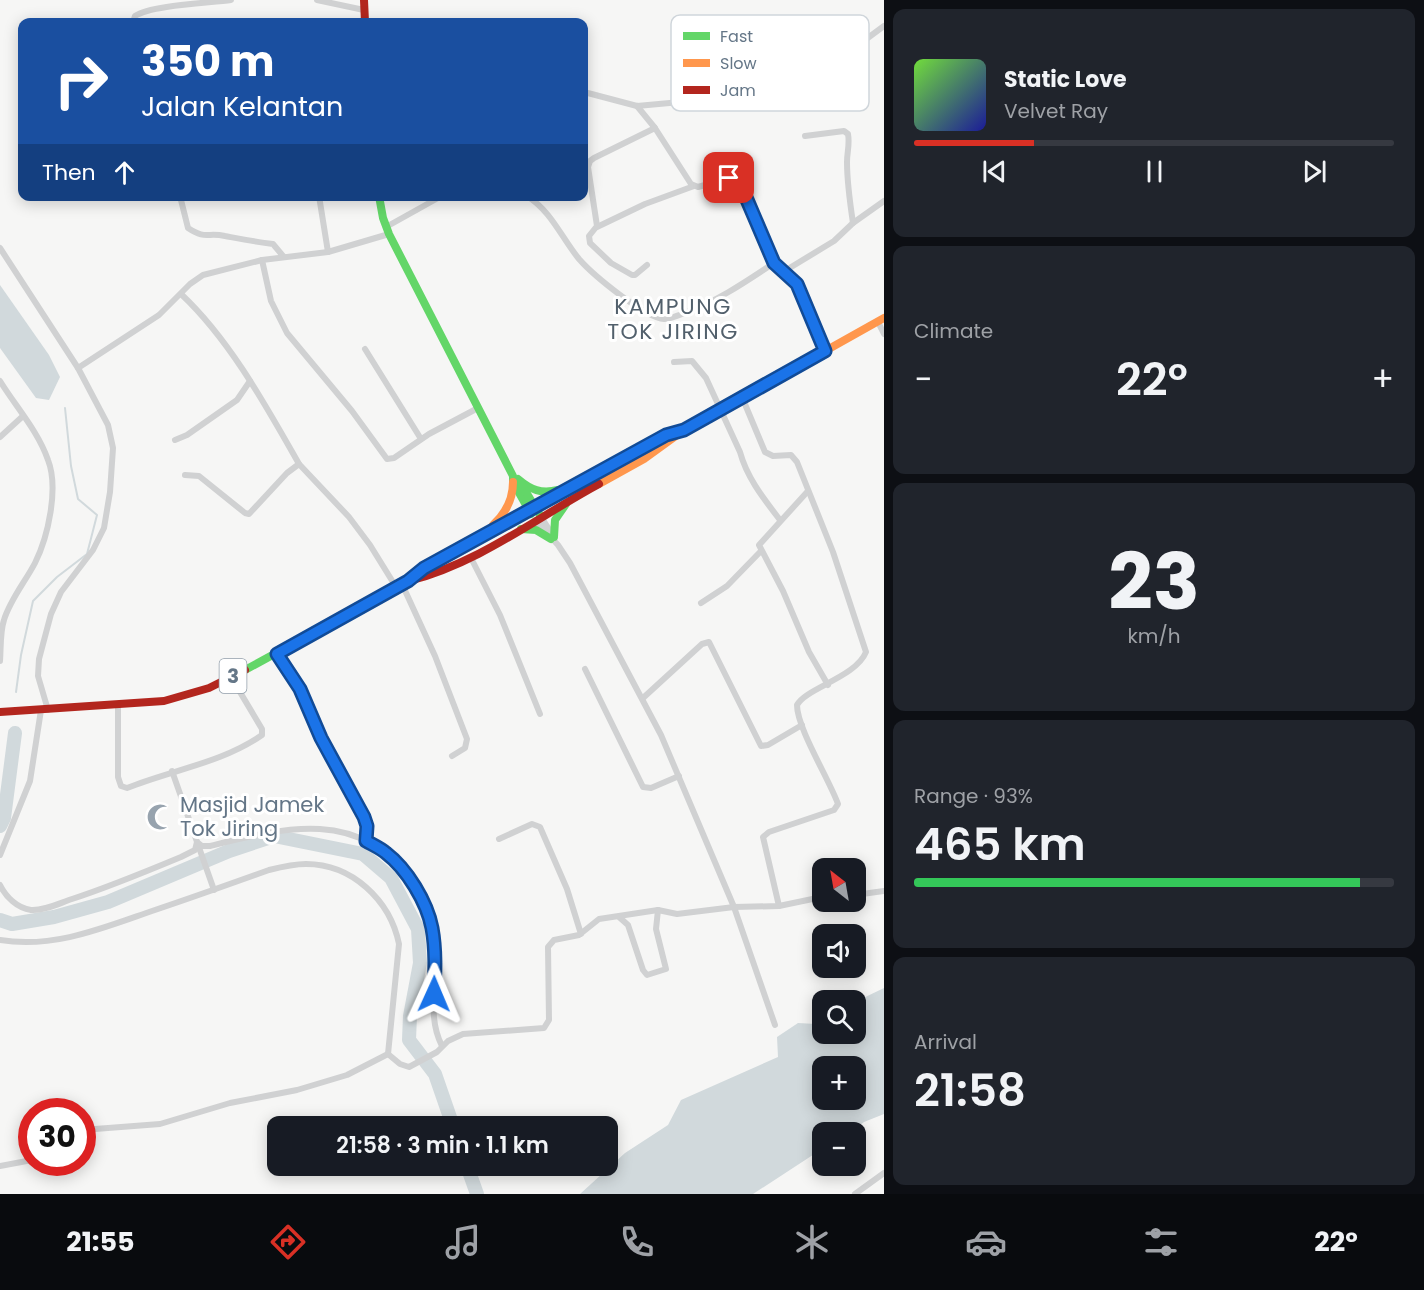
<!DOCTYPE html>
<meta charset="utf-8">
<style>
:root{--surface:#171b24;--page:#20242c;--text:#f1f3f6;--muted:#9ea1a6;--line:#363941;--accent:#d93025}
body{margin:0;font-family:Poppins,sans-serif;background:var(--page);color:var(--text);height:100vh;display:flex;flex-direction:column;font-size:22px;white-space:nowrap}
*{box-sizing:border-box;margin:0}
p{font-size:20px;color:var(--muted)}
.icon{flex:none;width:33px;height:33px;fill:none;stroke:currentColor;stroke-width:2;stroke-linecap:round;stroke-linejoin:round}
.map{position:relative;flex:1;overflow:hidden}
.panel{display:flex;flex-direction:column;gap:9px;padding:9px;background:#0d0f14;width:540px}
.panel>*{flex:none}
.top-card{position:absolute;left:18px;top:18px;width:570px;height:183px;border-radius:12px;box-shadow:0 3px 15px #0003;background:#1a4fa0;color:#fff;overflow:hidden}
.needle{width:39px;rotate:329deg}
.tools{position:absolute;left:812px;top:858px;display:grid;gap:12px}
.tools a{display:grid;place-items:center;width:54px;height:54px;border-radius:12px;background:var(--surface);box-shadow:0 3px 15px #0003;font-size:30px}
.speed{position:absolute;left:18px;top:1098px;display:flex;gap:12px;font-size:30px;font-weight:700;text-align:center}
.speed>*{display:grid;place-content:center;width:78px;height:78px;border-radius:50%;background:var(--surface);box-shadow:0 3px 15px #0003;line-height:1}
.speed .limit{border:9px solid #d22;background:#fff;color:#111}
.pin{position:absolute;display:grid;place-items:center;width:51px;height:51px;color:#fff;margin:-26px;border-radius:12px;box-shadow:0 3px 9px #0006}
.me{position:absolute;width:66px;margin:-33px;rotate:1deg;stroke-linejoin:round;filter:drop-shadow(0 0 4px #0008)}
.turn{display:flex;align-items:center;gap:21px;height:126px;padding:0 24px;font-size:27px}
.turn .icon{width:78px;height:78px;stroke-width:2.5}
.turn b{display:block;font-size:42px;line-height:51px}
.then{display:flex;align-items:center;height:57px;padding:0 24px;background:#0003;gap:12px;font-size:22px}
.big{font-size:45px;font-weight:600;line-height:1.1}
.panel .widget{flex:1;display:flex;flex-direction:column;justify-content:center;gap:9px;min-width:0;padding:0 21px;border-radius:12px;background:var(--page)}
.panel .dial{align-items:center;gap:0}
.dial b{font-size:78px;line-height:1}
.song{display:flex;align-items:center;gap:18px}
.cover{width:72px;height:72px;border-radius:9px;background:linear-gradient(135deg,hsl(100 70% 55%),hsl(240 70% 35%))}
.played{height:6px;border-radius:3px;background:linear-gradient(90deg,var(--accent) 25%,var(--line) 25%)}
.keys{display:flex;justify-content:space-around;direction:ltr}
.heat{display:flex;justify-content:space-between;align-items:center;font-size:33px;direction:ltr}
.charge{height:9px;border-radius:4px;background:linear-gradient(90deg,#34c759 93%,var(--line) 0)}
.trip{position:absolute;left:267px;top:1116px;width:351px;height:60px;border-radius:12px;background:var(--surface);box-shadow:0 3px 15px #0003;font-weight:600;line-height:60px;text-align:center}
.dock{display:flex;height:96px;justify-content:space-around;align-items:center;background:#090b0e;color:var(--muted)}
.dock .icon{width:42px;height:42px}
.dock .current{color:var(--accent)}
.dock b{font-size:27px;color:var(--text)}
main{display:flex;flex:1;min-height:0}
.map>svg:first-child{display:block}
.water{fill:#d1d9dc;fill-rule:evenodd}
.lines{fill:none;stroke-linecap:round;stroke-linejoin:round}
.stream{stroke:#d1d9dc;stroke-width:2}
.river{stroke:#d1d9dc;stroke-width:14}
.street{stroke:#d0d1d2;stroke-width:6}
.fast{stroke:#63d668;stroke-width:8}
.slow{stroke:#ff974d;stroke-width:8}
.jam{stroke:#b3261e;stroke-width:8}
.route-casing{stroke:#114b97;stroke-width:15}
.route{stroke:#1a73e8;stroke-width:10}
.labels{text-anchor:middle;stroke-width:6;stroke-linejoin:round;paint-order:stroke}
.shield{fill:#fff;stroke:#929fab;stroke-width:1.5}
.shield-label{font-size:20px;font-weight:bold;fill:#647687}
.poi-label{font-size:21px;fill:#647687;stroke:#fff;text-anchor:start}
.neighbourhood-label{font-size:22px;letter-spacing:1.5px;fill:#52606c;stroke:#fff}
.key{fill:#fff;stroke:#d0d6db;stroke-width:1.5}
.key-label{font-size:16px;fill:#647687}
</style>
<main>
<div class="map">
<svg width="884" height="1194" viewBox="0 0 884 1194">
<rect width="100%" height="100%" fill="#f6f6f5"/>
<!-- water -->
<g class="water">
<path d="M0 285 49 355 60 377 49 400 36 398 0 348Z"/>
<path d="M884 988V1114L864 1122 851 1132H822V1149L753 1194H580L625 1153 668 1125 681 1100 778 1057 777 1037 798 1023 816 1024 822 1021V1034H855V1002ZM822 1066H855V1100H822Z"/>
</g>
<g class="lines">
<!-- stream -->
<path class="stream" d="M16 692 21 655 33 601 57 577 87 554 97 515 78 499 71 466 65 408"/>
<!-- river -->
<g class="river">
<path d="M0 826 4 818 15 733"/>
<path d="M0 920 12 924 54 917 108 902 229 851 274 836 363 854 391 878 418 929 420 963 410 1016 409 1040 435 1074 453 1126"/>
<path d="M467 1166 477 1194"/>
</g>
<!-- street -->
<g class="street">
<path d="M317 0 364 10"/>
<path d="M133 22 135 16C151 5 210 3 231 0"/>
<path d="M584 92 637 106 735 97 744 92 771 59 865 40 884 26"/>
<path d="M637 106 655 128 691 184 698 187 729 178 739 181 774 263 797 284 825 351"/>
<path d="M805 136 844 131 848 134C850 144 847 152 847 162 847 182 850 203 853 223"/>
<path d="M180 196 188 228C206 240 207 232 225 236 241 239 256 242 273 244L283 256"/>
<path d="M319 196 328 252"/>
<path d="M527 196C552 212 561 237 579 259 593 275 645 318 664 319 670 319 676 316 682 314 716 302 744 283 774 263"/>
<path d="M386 227 438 198 444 196"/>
<path d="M597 227 645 204 694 186"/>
<path d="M0 248 78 368 108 425 113 448 110 492 104 528 93 550 61 592 51 614 39 659 38 676 48 710"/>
<path d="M262 260 271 301 287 333 352 411 387 459 394 458 429 434 478 408"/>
<path d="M647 265 635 275H632L611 263 590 243 589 236 597 226 588 167 590 161 594 158 655 128"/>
<path d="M783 272 834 241 853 223 884 201"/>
<path d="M181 294C230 340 266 406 299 464"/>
<path d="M878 322 884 334"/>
<path d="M365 349 421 439"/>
<path d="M674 362 692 361 706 378 740 452C747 478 764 499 780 520"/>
<path d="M78 368 159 315 190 284 203 275 262 260 328 252 389 234"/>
<path d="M0 381C16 407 38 431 48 460 59 488 48 537 35 563 25 582 10 600 4 620 0 632 1 648 0 661"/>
<path d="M742 397 765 452 773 456 791 455 797 462 833 552 866 652C856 677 806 688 797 705 797 728 829 779 838 804L834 810 769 832 763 837 779 906"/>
<path d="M0 437 23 416"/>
<path d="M175 440 187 435 237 400 250 381"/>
<path d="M185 475 199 476 245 513 249 514 287 473 299 464 349 517 370 545 396 587"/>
<path d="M808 491 759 545 783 591 809 652 828 685"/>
<path d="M541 517 552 534"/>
<path d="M535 520 558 545 570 563 661 735 734 907 775 1025"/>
<path d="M471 558 500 615 540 714"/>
<path d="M402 584 435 656 467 739 465 748 452 756"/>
<path d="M701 603 727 586 761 551"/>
<path d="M277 654 300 689 321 738 364 817 367 827 366 841"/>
<path d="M585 669 643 787 651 788 679 776"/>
<path d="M643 698 702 644 709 642 761 746 768 745 802 725"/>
<path d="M118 705V777L121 786 127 788C171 770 222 763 262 735V729L231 677"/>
<path d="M172 771 214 890"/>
<path d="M499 839 532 824 540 827 567 889 581 934"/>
<path d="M0 855 30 781 41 710"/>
<path d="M0 885C6 897 17 908 31 910 44 911 60 903 72 899 109 887 145 872 181 857L195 850 197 842 202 846H210C282 828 360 807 409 880 424 902 432 922 435 948 438 981 426 1015 442 1046"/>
<path d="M855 895 884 891"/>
<path d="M619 917 628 925 643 970 647 975 666 969 656 929 658 910"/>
<path d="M0 940C53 949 103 928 152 911 191 898 230 884 269 870 281 867 293 864 306 864 352 864 390 900 399 944L388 1054"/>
<path d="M388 1054 400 1064 409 1067 437 1052 448 1041 463 1034 544 1028 549 1020 548 947 554 940 579 935 599 919 658 910 677 914 734 907 779 906 822 897"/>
<path d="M82 1130 160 1124 230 1103 297 1090 347 1075 388 1054"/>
<path d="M0 1166 32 1160"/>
<path d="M855 1194 884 1173"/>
</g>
<!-- fast -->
<g class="fast">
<path d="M379 196 383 218 389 234 513 476V482L531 514"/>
<path d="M518 479C531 490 541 494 558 490"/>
<path d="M520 482 541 517"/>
<path d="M521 529 536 530 551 539"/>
<path d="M554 537 555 520 566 504"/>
<path d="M245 670 408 581 424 568 514 519"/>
</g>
<!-- slow -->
<g class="slow">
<path d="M599 484 644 459 684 430 884 318"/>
<path d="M493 525C506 513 513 500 513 482"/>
</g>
<!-- jam -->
<g class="jam">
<path d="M364 0 365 22"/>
<path d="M514 519 666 435 684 430"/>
<path d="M409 581C479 563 536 518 599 484"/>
<path d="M0 712 164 701 209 688 245 670"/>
</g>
</g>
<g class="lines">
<!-- route casing -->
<g class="route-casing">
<path id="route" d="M434 994C435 972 436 950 432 928 427 902 407 869 386 853 380 848 373 845 366 841L367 826 364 817 321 738 300 689 277 654 408 581 424 568 666 435 684 430 825 351 797 284 774 263 739 181 729 178"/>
</g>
<!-- route -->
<use href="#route" class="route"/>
</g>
<!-- icons -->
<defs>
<g id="mosque-bare" transform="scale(2.07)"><path d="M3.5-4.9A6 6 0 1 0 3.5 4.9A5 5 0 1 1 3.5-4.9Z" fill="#97a3ae" stroke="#fff" stroke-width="2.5" paint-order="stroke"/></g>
</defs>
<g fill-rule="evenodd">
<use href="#mosque-bare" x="160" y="817"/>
</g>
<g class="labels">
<!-- shield labels -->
<rect class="shield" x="219.5" y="659" width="27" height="34" rx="4.5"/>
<g class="shield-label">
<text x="233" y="683">3</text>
</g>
<!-- poi labels -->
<g class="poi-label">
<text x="180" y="812">Masjid Jamek<tspan x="180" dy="24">Tok Jiring</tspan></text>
</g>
<!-- neighbourhood labels -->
<g class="neighbourhood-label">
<text x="673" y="314">KAMPUNG<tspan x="673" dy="25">TOK JIRING</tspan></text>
</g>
</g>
<!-- legend -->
<rect x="671" y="15" width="198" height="96" rx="9" class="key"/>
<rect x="683" y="32" width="27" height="8" fill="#63d668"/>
<rect x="683" y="59" width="27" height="8" fill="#ff974d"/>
<rect x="683" y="86" width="27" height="8" fill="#b3261e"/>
<g class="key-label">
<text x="720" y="42">Fast</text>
<text x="720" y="69">Slow</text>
<text x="720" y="96">Jam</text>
</g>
</svg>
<div class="tools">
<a><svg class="needle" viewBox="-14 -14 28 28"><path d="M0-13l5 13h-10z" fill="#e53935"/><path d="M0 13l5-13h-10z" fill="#9ea1a6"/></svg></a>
<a><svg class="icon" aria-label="sound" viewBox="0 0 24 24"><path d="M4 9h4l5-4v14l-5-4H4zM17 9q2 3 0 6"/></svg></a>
<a><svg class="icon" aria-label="search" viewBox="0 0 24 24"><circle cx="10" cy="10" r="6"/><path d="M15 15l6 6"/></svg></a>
<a>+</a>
<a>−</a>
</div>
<div class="speed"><div class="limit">30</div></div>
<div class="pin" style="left:729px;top:178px;background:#d93025"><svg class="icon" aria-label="arrive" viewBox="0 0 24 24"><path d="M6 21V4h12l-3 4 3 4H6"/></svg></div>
<svg class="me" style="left:434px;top:994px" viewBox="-20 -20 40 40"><path d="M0-17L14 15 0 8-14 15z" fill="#1a73e8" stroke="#fff" stroke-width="4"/></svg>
<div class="trip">21:58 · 3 min · 1.1 km</div>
<div class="top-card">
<div class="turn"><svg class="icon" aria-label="right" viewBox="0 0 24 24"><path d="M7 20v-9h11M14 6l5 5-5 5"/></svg><div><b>350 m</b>Jalan Kelantan</div></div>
<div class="then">Then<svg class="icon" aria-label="ahead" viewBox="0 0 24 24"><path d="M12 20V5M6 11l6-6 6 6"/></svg></div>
</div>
</div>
<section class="panel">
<div class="widget">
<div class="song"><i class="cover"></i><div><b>Static Love</b><p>Velvet Ray</p></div></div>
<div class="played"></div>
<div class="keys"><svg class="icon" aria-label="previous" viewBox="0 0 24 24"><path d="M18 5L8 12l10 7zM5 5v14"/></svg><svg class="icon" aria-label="pause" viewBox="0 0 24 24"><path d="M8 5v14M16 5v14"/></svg><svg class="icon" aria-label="next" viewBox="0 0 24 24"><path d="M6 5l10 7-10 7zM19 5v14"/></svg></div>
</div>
<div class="widget"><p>Climate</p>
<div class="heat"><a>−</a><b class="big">22°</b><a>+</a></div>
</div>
<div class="widget dial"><b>23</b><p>km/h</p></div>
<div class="widget"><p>Range · 93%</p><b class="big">465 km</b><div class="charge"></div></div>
<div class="widget"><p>Arrival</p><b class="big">21:58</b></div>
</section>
</main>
<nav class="dock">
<b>21:55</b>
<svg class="icon current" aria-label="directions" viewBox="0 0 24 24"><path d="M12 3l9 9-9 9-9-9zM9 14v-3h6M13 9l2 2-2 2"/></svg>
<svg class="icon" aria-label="music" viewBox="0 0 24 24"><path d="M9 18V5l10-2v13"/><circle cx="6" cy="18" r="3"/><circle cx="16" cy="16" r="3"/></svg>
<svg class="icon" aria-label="phone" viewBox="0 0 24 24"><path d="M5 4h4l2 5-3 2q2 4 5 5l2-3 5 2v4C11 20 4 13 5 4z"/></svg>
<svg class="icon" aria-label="climate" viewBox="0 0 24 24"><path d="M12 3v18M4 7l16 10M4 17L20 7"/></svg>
<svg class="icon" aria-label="car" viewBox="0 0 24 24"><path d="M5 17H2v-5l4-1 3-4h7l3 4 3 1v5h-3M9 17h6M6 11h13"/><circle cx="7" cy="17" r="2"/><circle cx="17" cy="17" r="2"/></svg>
<svg class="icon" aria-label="filters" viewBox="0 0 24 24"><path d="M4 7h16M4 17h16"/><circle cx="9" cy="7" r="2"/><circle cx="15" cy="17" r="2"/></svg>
<b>22°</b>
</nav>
